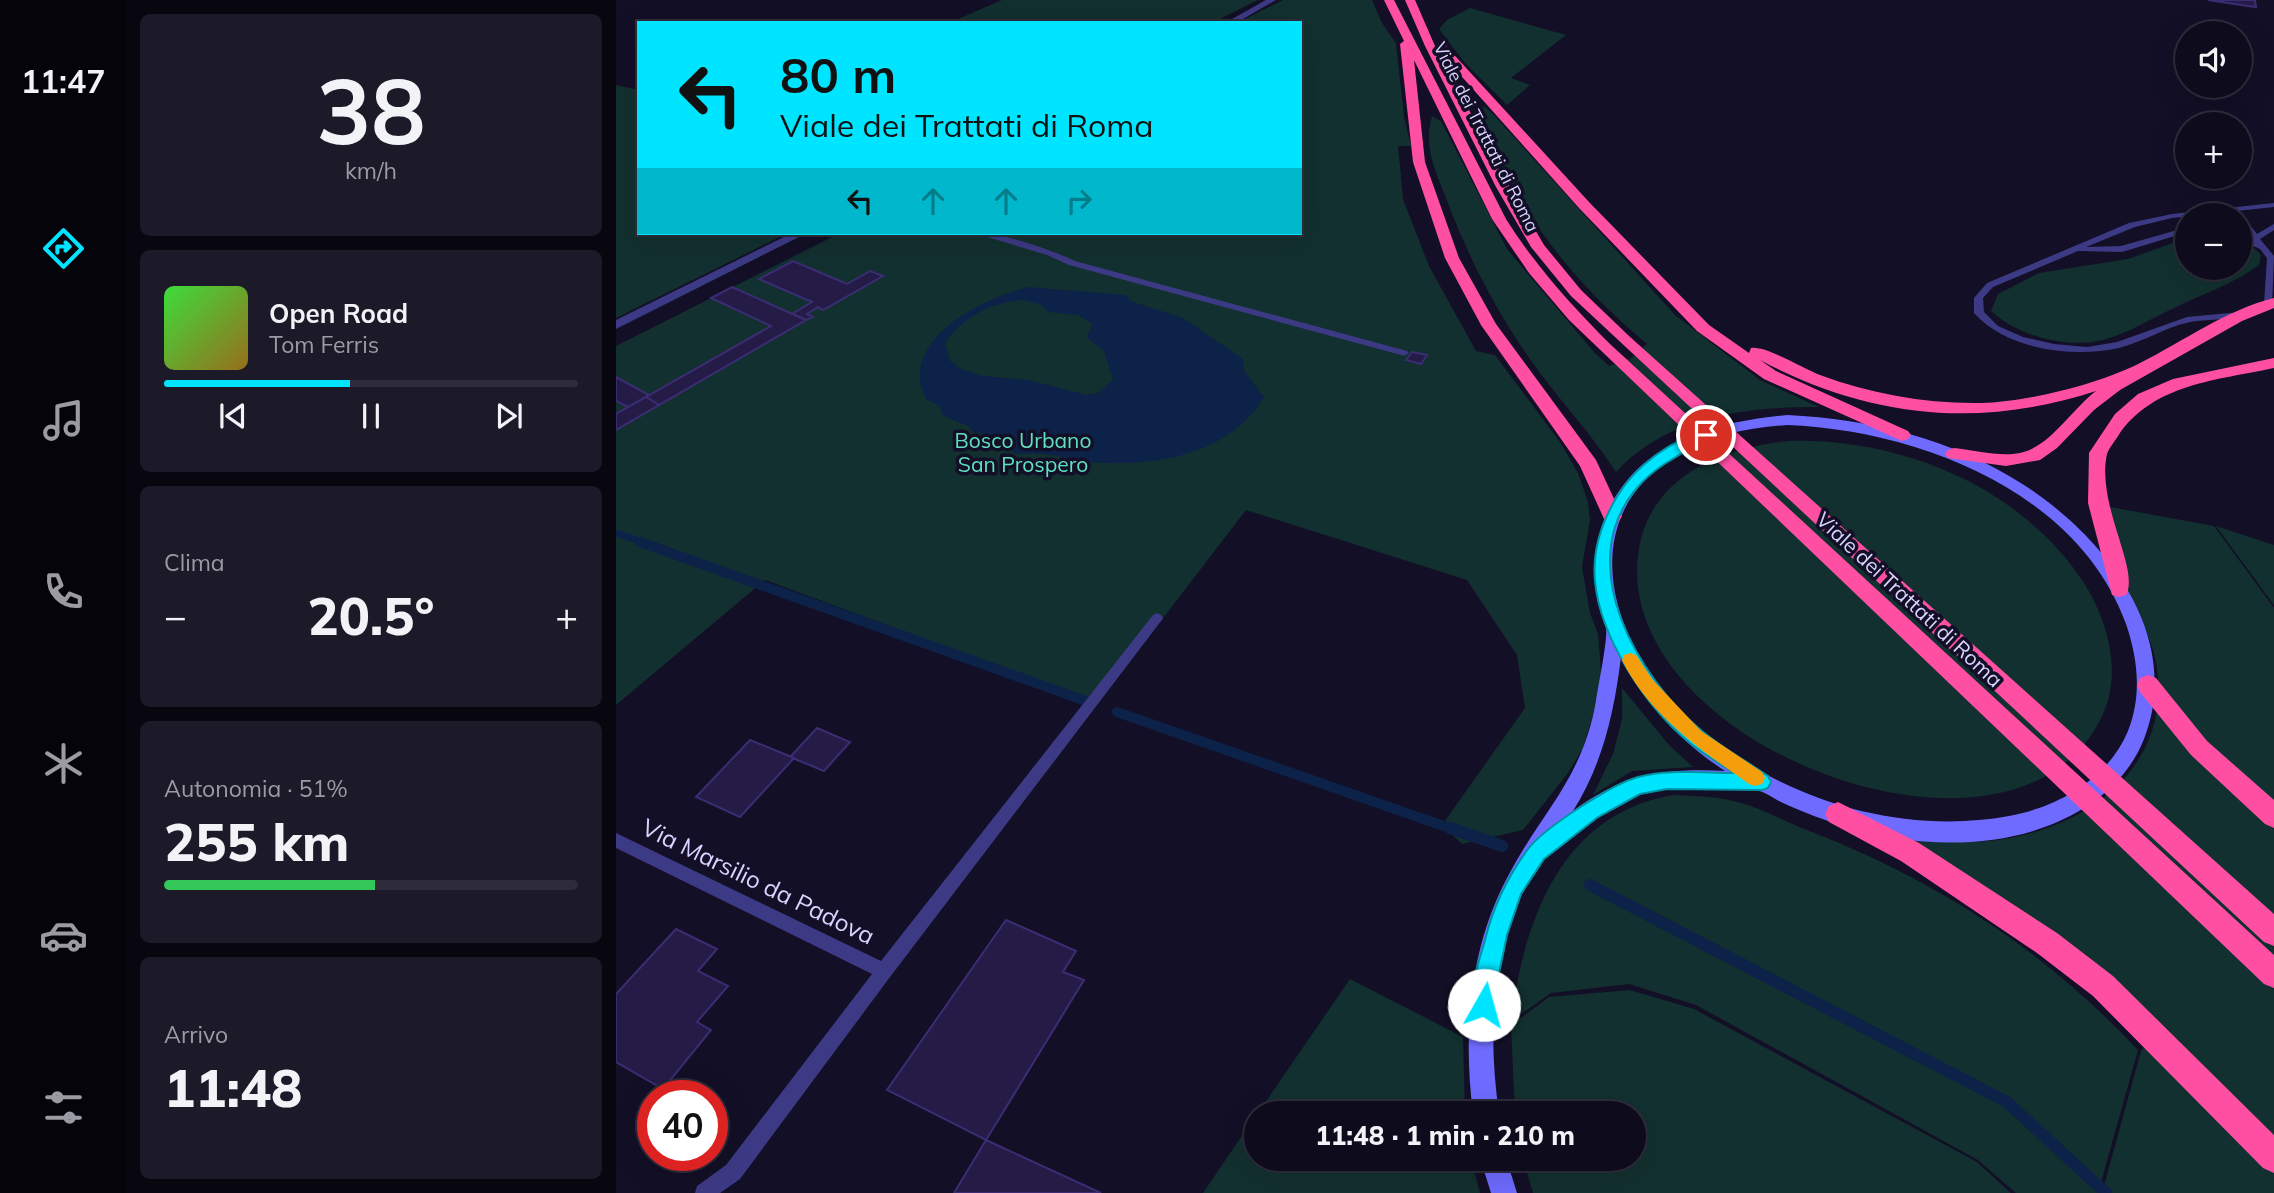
<!DOCTYPE html>
<html lang="it">
<meta charset="utf-8">
<style>
:root{--surface:#0e0b1c;--page:#1c1929;--text:#f1f3f6;--muted:#9b9ba3;--line:#2e2b3b;--accent:#00e5ff}
body{margin:0;font-family:Mulish,sans-serif;background:var(--page);color:var(--text);height:100vh;display:flex;flex-direction:column;font-size:26px;white-space:nowrap}
*{box-sizing:border-box;margin:0}
p{font-size:23px;color:var(--muted)}
.icon{flex:none;width:38px;height:38px;fill:none;stroke:currentColor;stroke-width:2;stroke-linecap:round;stroke-linejoin:round}
.map{position:relative;flex:1;overflow:hidden}
.panel{display:flex;flex-direction:column;gap:14px;padding:14px;background:#08060f;width:490px}
.panel>*{flex:none}
.guide{position:absolute;left:21px;top:21px;width:665px;height:214px;border-radius:0px;box-shadow:0 7px 28px #0002,0 0 0 2px var(--line);background:#00e5ff;color:#111;overflow:hidden}
.fabs{position:absolute;left:1559px;top:21px;display:grid;gap:14px}
.fabs a{display:grid;place-items:center;width:77px;height:77px;border-radius:50%;background:var(--surface);box-shadow:0 7px 28px #0002,0 0 0 2px var(--line);font-size:35px}
.speed{position:absolute;left:21px;top:1080px;display:flex;gap:14px;font-size:35px;font-weight:700;text-align:center}
.speed>*{display:grid;place-content:center;width:91px;height:91px;border-radius:50%;background:var(--surface);box-shadow:0 7px 28px #0002,0 0 0 2px var(--line);line-height:1}
.speed .limit{border:10px solid #d22;background:#fff;color:#111}
.pin{position:absolute;display:grid;place-items:center;width:60px;height:60px;color:#fff;margin:-30px;border:4px solid #fff;border-radius:50%;box-shadow:0 2px 7px #0007}
.me{position:absolute;width:77px;margin:-38px;rotate:7deg;stroke-linejoin:round;filter:drop-shadow(0 0 5px #0008)}
.turn{display:flex;align-items:center;gap:24px;height:147px;padding:0 28px;font-size:32px}
.turn .icon{width:91px;height:91px;stroke-width:2.5}
.turn b{display:block;font-size:49px;line-height:60px}
.lanes{display:flex;align-items:center;height:66px;padding:0 28px;background:#0003;justify-content:center;gap:35px;direction:ltr}
.lanes .off{opacity:.35}
.big{font-size:52px;font-weight:800;line-height:1.1}
.panel .tile{flex:1;display:flex;flex-direction:column;justify-content:center;gap:10px;min-width:0;padding:0 24px;border-radius:10px;background:var(--page)}
.panel .dial{align-items:center;gap:0}
.dial b{font-size:91px;line-height:1}
.song{display:flex;align-items:center;gap:21px}
.cover{width:84px;height:84px;border-radius:10px;background:linear-gradient(135deg,hsl(120 70% 55%),hsl(40 70% 35%))}
.played{height:7px;border-radius:4px;background:linear-gradient(90deg,var(--accent) 45%,var(--line) 45%)}
.keys{display:flex;justify-content:space-around;direction:ltr}
.heat{display:flex;justify-content:space-between;align-items:center;font-size:38px;direction:ltr}
.charge{height:10px;border-radius:5px;background:linear-gradient(90deg,#34c759 51%,var(--line) 0)}
.trip{position:absolute;left:628px;top:1101px;width:402px;height:70px;border-radius:35px;background:var(--surface);box-shadow:0 7px 28px #0002,0 0 0 2px var(--line);font-weight:800;line-height:70px;text-align:center}
main{display:flex;flex:1;min-height:0}
.dock{display:flex;flex-direction:column;width:126px;justify-content:space-around;align-items:center;background:#06040b;color:var(--muted)}
.dock .icon{width:49px;height:49px}
.dock .active{color:var(--accent)}
.dock b{font-size:32px;color:var(--text)}
.map>svg:first-child{display:block}
.green{fill:#12302f}
.water{fill:#0c2248;fill-rule:evenodd}
.lines{fill:none;stroke-linecap:round;stroke-linejoin:round}
.stream-far2{stroke:#0c2248;stroke-width:7}
.stream-far1{stroke:#0c2248;stroke-width:10}
.stream{stroke:#0c2248;stroke-width:12}
.building{fill:#241b47;stroke:#3b2d73;stroke-width:2}
.lane{fill:#3d3a85;fill-rule:evenodd}
.street{fill:#3d3a85;fill-rule:evenodd}
.secondary{fill:#6f6bff;fill-rule:evenodd}
.highway{fill:#ff4fa3;fill-rule:evenodd}
.route{fill:#00e5ff;stroke:#0095a6;stroke-width:2}
.slow{fill:#f59e0b}
.labels{text-anchor:middle;stroke-width:7;stroke-linejoin:round;paint-order:stroke}
.far-street-label{font-size:18px;fill:#d9d4ff;stroke:#130f26}
.park-label{font-size:21px;fill:#5fe0c0;stroke:#130f26}
.street-label{font-size:21px;fill:#d9d4ff;stroke:#130f26}
.near-street-label{font-size:24px;fill:#d9d4ff;stroke:#130f26}
</style>
<main>
<nav class="dock">
<b>11:47</b>
<svg class="icon active" aria-label="directions" viewBox="0 0 24 24"><path d="M12 3l9 9-9 9-9-9zM9 14v-3h6M13 9l2 2-2 2"/></svg>
<svg class="icon" aria-label="music" viewBox="0 0 24 24"><path d="M9 18V5l10-2v13"/><circle cx="6" cy="18" r="3"/><circle cx="16" cy="16" r="3"/></svg>
<svg class="icon" aria-label="phone" viewBox="0 0 24 24"><path d="M5 4h4l2 5-3 2q2 4 5 5l2-3 5 2v4C11 20 4 13 5 4z"/></svg>
<svg class="icon" aria-label="climate" viewBox="0 0 24 24"><path d="M12 3v18M4 7l16 10M4 17L20 7"/></svg>
<svg class="icon" aria-label="car" viewBox="0 0 24 24"><path d="M5 17H2v-5l4-1 3-4h7l3 4 3 1v5h-3M9 17h6M6 11h13"/><circle cx="7" cy="17" r="2"/><circle cx="17" cy="17" r="2"/></svg>
<svg class="icon" aria-label="filters" viewBox="0 0 24 24"><path d="M4 7h16M4 17h16"/><circle cx="9" cy="7" r="2"/><circle cx="15" cy="17" r="2"/></svg>
</nav>
<section class="panel">
<div class="tile dial"><b>38</b><p>km/h</p></div>
<div class="tile">
<div class="song"><i class="cover"></i><div><b>Open Road</b><p>Tom Ferris</p></div></div>
<div class="played"></div>
<div class="keys"><svg class="icon" aria-label="previous" viewBox="0 0 24 24"><path d="M18 5L8 12l10 7zM5 5v14"/></svg><svg class="icon" aria-label="pause" viewBox="0 0 24 24"><path d="M8 5v14M16 5v14"/></svg><svg class="icon" aria-label="next" viewBox="0 0 24 24"><path d="M6 5l10 7-10 7zM19 5v14"/></svg></div>
</div>
<div class="tile"><p>Clima</p>
<div class="heat"><a>−</a><b class="big">20.5°</b><a>+</a></div>
</div>
<div class="tile"><p>Autonomia · 51%</p><b class="big">255 km</b><div class="charge"></div></div>
<div class="tile"><p>Arrivo</p><b class="big">11:48</b></div>
</section>
<div class="map">
<svg width="1658" height="1193" viewBox="0 0 1658 1193">
<rect width="100%" height="100%" fill="#130f26"/>
<!-- green -->
<g class="green">
<path d="M386 0H642L596 23H333Z"/>
<path d="M667 0H756L766 23 780 43 788 117 795 146H782L787 199 813 266 860 351 879 355 944 442 962 473 972 502 974 520 966 567 974 613 982 634 986 684 967 748 952 773 907 830 846 844 826 825 909 708 901 655 851 580 630 510 482 703 149 580 0 705V346L224 233H684V23H621Z"/>
<path d="M854 8 950 35 895 78 914 85 891 105 849 63 823 29 831 20Z"/>
<path d="M0 85 23 90V233H172L0 318Z"/>
<path d="M863 106 869 107 878 115 1059 315 1144 380 1203 407C1130 407 1053 415 1000 472 975 433 943 400 916 362 880 311 852 257 830 198 819 170 807 147 816 116L825 121 891 249 978 352 993 366 1015 358 1031 344C948 274 902 210 860 109Z"/>
<path d="M1571 238 1572 268H1624V240L1633 243 1645 255 1643 265C1616 285 1586 294 1556 309 1534 319 1511 334 1487 340 1450 349 1402 336 1375 311L1382 294 1423 273 1512 259Z"/>
<path d="M1173 441C1286 438 1405 487 1468 583 1492 621 1506 672 1487 714 1403 904 976 740 1025 539 1042 472 1112 447 1173 441Z"/>
<path d="M1489 506 1598 526 1658 608V1193H1486L1525 1051 1544 1028 1533 1012 1495 976 1298 841C1330 842 1363 844 1394 838 1482 822 1557 759 1540 663 1535 635 1521 614 1511 588 1501 562 1497 533 1489 506Z"/>
<path d="M1600 526 1658 545V605Z"/>
<path d="M1006 688 1053 745 1077 767 1016 771 977 795 997 754 1006 719Z"/>
<path d="M1058 795C1077 796 1097 796 1117 801 1142 806 1167 821 1191 830 1320 880 1427 949 1522 1050L1482 1193H1400L1362 1160 1080 1005 1013 984 935 993 895 1021C908 921 945 813 1058 795Z"/>
<path d="M734 979 847 1037 849 1113H642Z"/>
<path d="M1014 990 1078 1009 1361 1162 1395 1193H917L907 1159 1018 1158V1113H899L895 1025 933 997Z"/>
<path d="M640 1115V1158L855 1159 864 1193H587Z"/>
</g>
<!-- water -->
<path class="water" d="M412 287 510 295 514 301 567 318 627 359 628 371 648 397C611 458 534 467 469 462 458 462 448 457 437 455 425 453 412 454 399 454 386 439 378 433 358 433L352 426 327 416 324 406 311 400C308 394 304 386 304 380 300 330 373 297 412 287ZM406 300 423 304 433 312 462 315 476 324 471 338 488 351 497 380 482 393 471 395 412 380 367 376 346 369 334 361 329 343C349 316 372 304 406 300Z"/>
<g class="lines">
<!-- stream-far2 -->
<path class="stream-far2" d="M0 533 29 543"/>
<!-- stream-far1 -->
<g class="stream-far1">
<path d="M24 542 470 701"/>
<path d="M501 712 839 830"/>
</g>
<!-- stream -->
<g class="stream">
<path d="M834 828 886 846"/>
<path d="M974 885 1391 1102 1490 1193"/>
</g>
</g>
<!-- building -->
<g class="building">
<path d="M1592 0H1639L1640 7 1632 6Z"/>
<path d="M177 261 231 284 254 271 267 276 207 310 202 307 191 314 197 317 190 320 176 314 196 302 143 279Z"/>
<path d="M116 287 190 320 43 405 30 397 155 326 95 298Z"/>
<path d="M796 352 811 355 805 364 790 360Z"/>
<path d="M0 377 33 395 12 407 0 401Z"/>
<path d="M30 397 43 405 0 430V414Z"/>
<path d="M201 728 234 742 208 771 174 757Z"/>
<path d="M134 740 178 758 124 817 80 797Z"/>
<path d="M390 920 460 951 447 972 468 980 370 1140 271 1090Z"/>
<path d="M60 929 101 949 82 971 112 986 81 1022 95 1030 47 1089 0 1062V994Z"/>
<path d="M370 1140 485 1193H338Z"/>
</g>
<g class="lines">
<!-- lane -->
<g class="lane">
<path d="M1658 203V207L1556 218 1519 227 1470 247 1505 246 1572 227V232L1506 252 1462 251 1377 287 1367 298 1368 312 1382 326 1407 337 1438 344 1471 347 1501 342 1571 317 1624 312 1629 315 1627 317C1610 320 1591 319 1574 322 1550 327 1527 342 1503 348 1457 358 1391 350 1358 313V298L1371 283 1513 223 1556 214Z"/>
<path d="M1624 216H1627L1641 234 1658 224V230L1644 239 1658 256 1656 306H1650L1648 304 1651 258 1644 249 1624 240V235L1636 240 1624 223Z"/>
<path d="M358 233C386 232 433 249 459 261L791 351 793 353 788 356 785 355 453 265 431 255Z"/>
<path d="M541 613 545 615 547 618 545 621 274 977 124 1179 104 1193H79L81 1186 110 1165 256 974 0 848V833L265 961 537 615Z"/>
</g>
<!-- street -->
<g class="street">
<path d="M650 0H660L620 23H609Z"/>
<path d="M176 233H191L0 329V320Z"/>
</g>
<!-- secondary -->
<g class="secondary">
<path d="M1171 415C1255 419 1337 439 1408 485 1490 538 1568 637 1528 739 1510 785 1467 815 1420 830 1361 849 1292 845 1233 828 1211 821 1186 812 1165 802 1158 799 1151 793 1143 791 1111 785 1047 785 1016 797 986 809 962 834 937 853 925 858 920 870 913 881 874 950 872 1037 883 1113H857C847 1035 853 951 890 880 924 813 966 781 980 701 982 687 992 639 990 628 989 620 984 611 982 603 974 563 981 520 1006 487 1044 435 1110 421 1171 415ZM1171 425C1301 430 1462 491 1510 624 1522 659 1526 696 1512 731 1492 779 1442 807 1393 816 1280 837 1153 796 1070 716 993 643 954 514 1066 452 1098 434 1135 428 1171 425ZM1005 657C1027 702 1066 743 1109 771 1048 768 1007 774 957 811 987 763 998 713 1005 657Z"/>
<path d="M864 1158H890L901 1193H875Z"/>
</g>
<!-- highway -->
<g class="highway">
<path d="M768 0H778L890 219C919 265 955 305 994 344L1658 955V988L1648 984 953 320 913 273 876 219 798 60 809 162 843 258 880 324 980 460 1006 516 1003 521H989L964 466 865 325 829 258 797 162 784 44 788 41Z"/>
<path d="M789 0H799L819 46 894 187 928 245 965 290 1013 336 1658 914V946L1648 942 955 296 915 247 880 187 809 46Z"/>
<path d="M822 46H830L973 202 1093 325 1133 353 1135 348C1149 345 1188 369 1204 375 1255 394 1311 404 1365 403 1411 402 1483 384 1524 363 1568 341 1610 310 1658 298V308L1626 321 1504 390 1478 410 1441 448 1424 460 1390 466 1332 458 1329 454 1332 450 1338 448C1359 450 1383 457 1404 453 1434 447 1456 409 1480 391 1363 429 1253 418 1144 360L1160 371 1292 431 1295 435 1292 439 1286 441 1148 379 1081 331 963 208 822 50Z"/>
<path d="M1658 358V368C1602 380 1536 384 1502 436 1499 441 1493 448 1491 454 1485 480 1495 513 1503 538 1507 553 1518 581 1510 595L1503 597 1496 595 1472 503 1473 453 1499 414 1522 394 1557 379Z"/>
<path d="M1532 675 1540 678 1591 741 1658 800V828L1649 824 1575 755 1524 692 1521 685 1524 678Z"/>
<path d="M1222 802 1303 843 1441 933 1497 976 1658 1135V1173L1647 1168 1477 996 1421 953 1285 861 1213 822 1209 814 1213 806Z"/>
</g>
</g>
<!-- route -->
<path class="route" d="M1090 430 1096 435 1094 438C1067 453 1040 465 1020 489 956 565 1022 678 1086 731 1106 748 1130 761 1152 776L1155 782 1152 788 1146 790 1051 789 1024 794 982 817 928 859 905 894 891 935 875 1012 868 1016 860 1012C851 991 863 962 869 940 877 907 892 876 912 849 928 828 996 784 1022 777 1053 769 1086 773 1118 773 1103 763 1087 754 1074 743 1030 707 984 638 979 581 976 550 986 521 1002 495 1020 465 1056 440 1090 430Z"/>
<!-- slow -->
<path class="slow" d="M1014 653 1020 655 1036 679 1085 731 1146 772 1149 778 1146 784 1139 786 1133 784C1085 750 1033 715 1006 660L1008 655Z"/>
<g class="labels">
<!-- far-street labels -->
<g class="far-street-label">
<text transform="translate(870 137) rotate(63)" y="6">Viale dei Trattati di Roma</text>
</g>
<!-- park labels -->
<g class="park-label">
<text x="407" y="448">Bosco Urbano<tspan x="407" dy="24">San Prospero</tspan></text>
</g>
<!-- street labels -->
<g class="street-label">
<text transform="translate(1293 600) rotate(43)" y="7">Viale dei Trattati di Roma</text>
</g>
<!-- near-street labels -->
<g class="near-street-label">
<text transform="translate(142 882) rotate(26)" y="8">Via Marsilio da Padova</text>
</g>
</g>
</svg>
<div class="fabs">
<a><svg class="icon" aria-label="sound" viewBox="0 0 24 24"><path d="M4 9h4l5-4v14l-5-4H4zM17 9q2 3 0 6"/></svg></a>
<a>+</a>
<a>−</a>
</div>
<div class="speed"><div class="limit">40</div></div>
<div class="pin" style="left:1090px;top:435px;background:#d93025"><svg class="icon" aria-label="arrive" viewBox="0 0 24 24"><path d="M6 21V4h12l-3 4 3 4H6"/></svg></div>
<svg class="me" style="left:868px;top:1005px" viewBox="-20 -20 40 40"><circle r="19" fill="#fff"/><path d="M0-13L10 11 0 6-10 11z" fill="#00e5ff"/></svg>
<div class="trip">11:48 · 1 min · 210 m</div>
<div class="guide">
<div class="turn"><svg class="icon" aria-label="left" viewBox="0 0 24 24"><path d="M17 20v-9H6M10 6l-5 5 5 5"/></svg><div><b>80 m</b>Viale dei Trattati di Roma</div></div>
<div class="lanes"><svg class="icon" aria-label="left" viewBox="0 0 24 24"><path d="M17 20v-9H6M10 6l-5 5 5 5"/></svg><svg class="icon off" aria-label="ahead" viewBox="0 0 24 24"><path d="M12 20V5M6 11l6-6 6 6"/></svg><svg class="icon off" aria-label="ahead" viewBox="0 0 24 24"><path d="M12 20V5M6 11l6-6 6 6"/></svg><svg class="icon off" aria-label="right" viewBox="0 0 24 24"><path d="M7 20v-9h11M14 6l5 5-5 5"/></svg></div>
</div>
</div>
</main>
